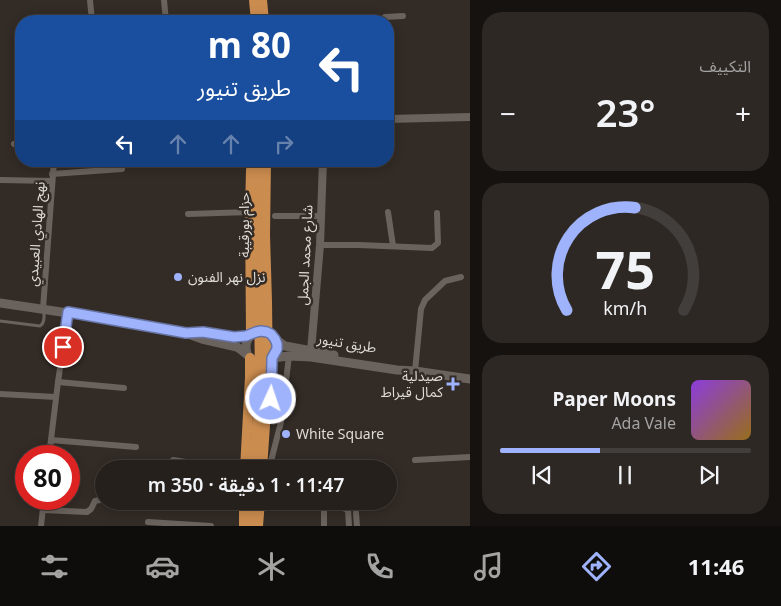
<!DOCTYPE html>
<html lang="ar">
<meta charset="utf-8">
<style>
:root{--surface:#26201c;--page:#2e2825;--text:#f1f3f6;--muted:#a4a3a3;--line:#423e3b;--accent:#9fb3fd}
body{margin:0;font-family:"Noto Sans","Noto Sans Arabic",sans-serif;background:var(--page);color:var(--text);direction:rtl;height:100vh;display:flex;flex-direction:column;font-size:19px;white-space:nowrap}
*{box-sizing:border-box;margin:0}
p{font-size:16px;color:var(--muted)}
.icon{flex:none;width:28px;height:28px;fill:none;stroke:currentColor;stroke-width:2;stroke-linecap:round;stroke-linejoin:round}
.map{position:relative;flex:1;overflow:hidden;direction:ltr}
.panel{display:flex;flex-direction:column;gap:12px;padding:12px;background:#15120f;width:311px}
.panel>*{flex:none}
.top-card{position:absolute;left:15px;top:15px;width:379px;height:152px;border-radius:20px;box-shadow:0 2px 12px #0003,0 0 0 1px var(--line);direction:rtl;background:#1a4fa0;color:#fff;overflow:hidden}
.speed{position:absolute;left:15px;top:445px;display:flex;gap:10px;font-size:25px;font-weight:700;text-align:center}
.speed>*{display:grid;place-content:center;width:65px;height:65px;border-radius:50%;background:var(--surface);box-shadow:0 2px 12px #0003,0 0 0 1px var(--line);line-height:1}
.speed .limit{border:8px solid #d22;background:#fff;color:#111}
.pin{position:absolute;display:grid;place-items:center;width:42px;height:42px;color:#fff;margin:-21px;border:2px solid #fff;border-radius:50%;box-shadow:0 1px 5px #0007}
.me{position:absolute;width:55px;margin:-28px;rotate:3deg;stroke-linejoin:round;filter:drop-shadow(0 0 4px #0008)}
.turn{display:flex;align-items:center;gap:18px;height:105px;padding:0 20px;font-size:22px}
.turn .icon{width:65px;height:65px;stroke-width:2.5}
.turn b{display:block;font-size:35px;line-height:42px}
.lanes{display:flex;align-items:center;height:48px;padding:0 20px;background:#0003;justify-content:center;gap:25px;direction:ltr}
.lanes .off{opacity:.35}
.big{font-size:38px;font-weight:600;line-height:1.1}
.panel .tile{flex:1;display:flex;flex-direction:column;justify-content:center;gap:8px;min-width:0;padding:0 18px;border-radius:20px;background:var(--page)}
.panel .dial{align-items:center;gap:0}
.dial svg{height:130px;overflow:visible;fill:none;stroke:var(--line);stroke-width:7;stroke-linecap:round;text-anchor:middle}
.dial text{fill:var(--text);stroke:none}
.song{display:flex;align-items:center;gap:15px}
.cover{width:60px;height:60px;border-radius:8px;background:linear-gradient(135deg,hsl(270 70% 55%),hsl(40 70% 35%))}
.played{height:5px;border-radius:2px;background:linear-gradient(90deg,var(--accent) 40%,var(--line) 40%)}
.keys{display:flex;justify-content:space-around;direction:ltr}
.heat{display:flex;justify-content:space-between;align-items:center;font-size:28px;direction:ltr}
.trip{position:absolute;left:95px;top:460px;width:302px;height:50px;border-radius:25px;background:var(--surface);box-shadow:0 2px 12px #0003,0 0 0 1px var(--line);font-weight:600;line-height:50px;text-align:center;direction:rtl}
.menu{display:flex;height:80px;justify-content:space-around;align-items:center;background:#0f0d0b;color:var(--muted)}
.menu .icon{width:35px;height:35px}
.menu .on{color:var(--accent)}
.menu b{font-size:22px;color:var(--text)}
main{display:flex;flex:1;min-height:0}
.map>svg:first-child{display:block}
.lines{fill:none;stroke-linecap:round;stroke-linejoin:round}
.service{stroke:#6a625c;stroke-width:3}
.minor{stroke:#6a625c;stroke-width:6}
.tertiary{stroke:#6a625c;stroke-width:8}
.secondary{stroke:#6a625c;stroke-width:9}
.trunk{stroke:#cb8c4f;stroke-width:10}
.route-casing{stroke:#6774a4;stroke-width:12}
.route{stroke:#9fb3fd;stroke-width:9}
.poi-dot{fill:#9fb3fd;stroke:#322b26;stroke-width:2}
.labels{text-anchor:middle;stroke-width:5;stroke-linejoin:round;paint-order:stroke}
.street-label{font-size:14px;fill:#dfdbd7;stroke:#322b26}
.poi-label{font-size:14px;fill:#dfdbd7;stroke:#322b26;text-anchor:start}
</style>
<main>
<section class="panel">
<div class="tile"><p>التكييف</p>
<div class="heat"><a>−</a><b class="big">23°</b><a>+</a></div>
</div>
<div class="tile dial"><svg viewBox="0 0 100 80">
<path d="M14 69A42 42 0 1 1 86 69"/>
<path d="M14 69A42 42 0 0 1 56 6" stroke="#9fb3fd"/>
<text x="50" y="56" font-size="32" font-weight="700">75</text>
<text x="50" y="72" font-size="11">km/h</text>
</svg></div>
<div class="tile">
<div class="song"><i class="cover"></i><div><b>Paper Moons</b><p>Ada Vale</p></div></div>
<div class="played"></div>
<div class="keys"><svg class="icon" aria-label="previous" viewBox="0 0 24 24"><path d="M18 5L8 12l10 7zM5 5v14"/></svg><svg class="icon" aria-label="pause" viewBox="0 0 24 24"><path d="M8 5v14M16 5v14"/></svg><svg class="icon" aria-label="next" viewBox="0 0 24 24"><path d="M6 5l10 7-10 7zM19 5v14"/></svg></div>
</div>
</section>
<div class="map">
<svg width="470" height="526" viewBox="0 0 470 526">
<rect width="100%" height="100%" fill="#322b26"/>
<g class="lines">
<!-- service -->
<path class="service" d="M0 321 40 326C45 323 44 317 44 312"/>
<!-- minor -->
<g class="minor">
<path d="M90 0 92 21"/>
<path d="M164 0 166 21"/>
<path d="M385 17 403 16"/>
<path d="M14 144 21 143"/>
<path d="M52 174 122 169"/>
<path d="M0 180 52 181"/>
<path d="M388 212 393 246"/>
<path d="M188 214 250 212"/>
<path d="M275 216H320"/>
<path d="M320 245H359L432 248 438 243 437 213"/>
<path d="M43 309 54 161"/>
<path d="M415 371 421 309 425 300 445 281 461 277"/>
<path d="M58 382 124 388"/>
<path d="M0 394 56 397"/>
<path d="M51 440 136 447"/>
<path d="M49 456 58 382 68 313"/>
<path d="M173 460 230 469"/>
<path d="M415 460 470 457"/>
<path d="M269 469 281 422 289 356"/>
<path d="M213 501 244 505"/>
<path d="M43 510 87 512 91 509 95 501 104 499"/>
<path d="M356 513 357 526"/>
<path d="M148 522 211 526"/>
<path d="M41 526 44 499"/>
<path d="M324 526V510L327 504 338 506 348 510 349 526"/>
</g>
<!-- tertiary -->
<g class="tertiary">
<path d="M388 119 470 117"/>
<path d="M311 351 320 245 323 161"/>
</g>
<!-- secondary -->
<g class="secondary">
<path d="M0 303 68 313 186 333C191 333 197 332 202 332 220 333 234 339 251 334"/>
<path d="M191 335 202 339 237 347C244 351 249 358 256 361"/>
<path d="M275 339 285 346 334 355"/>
<path d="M247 353C240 329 274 323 277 345 278 351 275 355 270 359"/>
<path d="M272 358 289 356 311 357 397 370 415 371 470 379"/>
</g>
<!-- trunk -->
<g class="trunk">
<path d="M254 0 256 21"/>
<path d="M262 0 264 21"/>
<path d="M251 170 250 212 251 334"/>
<path d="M245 469 250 377V358"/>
<path d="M254 469 260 382 259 301 257 235 258 161"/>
<path d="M262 469 268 382 267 301 265 235 266 161"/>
<path d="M244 526V501"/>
<path d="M251 526 252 501"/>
<path d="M258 526 260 501"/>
</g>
</g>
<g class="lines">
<!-- route casing -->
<g class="route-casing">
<path id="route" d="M63 347 68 312 186 333 203 332 234 337 246 336 256 332 261 331 267 332 271 334 275 339 277 344V349L272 358 271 399"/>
</g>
<!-- route -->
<use href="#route" class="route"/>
</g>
<!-- markers -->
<g class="poi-dot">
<circle cx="178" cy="277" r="5"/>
<path d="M450.5 376.5h5v5h5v5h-5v5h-5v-5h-5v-5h5z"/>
<circle cx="286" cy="434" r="5"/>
</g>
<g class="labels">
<!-- street labels -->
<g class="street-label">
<text transform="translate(244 225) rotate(-90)" y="5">حزام بورقيبة</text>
<text transform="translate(36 234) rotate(-86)" y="5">نهج الهادي العبيدي</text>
<text transform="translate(305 255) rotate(-87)" y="5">شارع محمد الجمل</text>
<text transform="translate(347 343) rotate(9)" y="5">طريق تنيور</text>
</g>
<!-- poi labels -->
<g class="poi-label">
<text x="188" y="282">نزل نهر الفنون</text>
<text x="443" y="381" text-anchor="end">صيدلية<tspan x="443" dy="16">كمال قيراط</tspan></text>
<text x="296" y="439">White Square</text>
</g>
</g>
</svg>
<div class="speed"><div class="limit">80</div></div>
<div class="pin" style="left:63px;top:347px;background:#d93025"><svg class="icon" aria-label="arrive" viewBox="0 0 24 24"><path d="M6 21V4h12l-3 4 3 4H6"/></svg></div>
<svg class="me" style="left:271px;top:399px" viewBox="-20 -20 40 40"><circle r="17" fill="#9fb3fd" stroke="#fff" stroke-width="3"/><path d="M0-11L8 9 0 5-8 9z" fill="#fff"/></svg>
<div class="trip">11:47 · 1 دقيقة · 350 m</div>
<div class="top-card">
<div class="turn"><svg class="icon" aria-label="left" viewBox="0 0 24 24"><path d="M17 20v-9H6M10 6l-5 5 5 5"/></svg><div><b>80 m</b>طريق تنيور</div></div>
<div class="lanes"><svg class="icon" aria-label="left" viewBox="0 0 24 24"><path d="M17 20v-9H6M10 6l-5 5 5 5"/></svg><svg class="icon off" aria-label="ahead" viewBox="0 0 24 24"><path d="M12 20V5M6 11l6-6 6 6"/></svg><svg class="icon off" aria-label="ahead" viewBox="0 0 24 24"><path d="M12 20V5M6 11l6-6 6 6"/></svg><svg class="icon off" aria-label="right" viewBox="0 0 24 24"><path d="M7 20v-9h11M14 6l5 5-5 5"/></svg></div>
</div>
</div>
</main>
<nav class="menu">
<b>11:46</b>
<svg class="icon on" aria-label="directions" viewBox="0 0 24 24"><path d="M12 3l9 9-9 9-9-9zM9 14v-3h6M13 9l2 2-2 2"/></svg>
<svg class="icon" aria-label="music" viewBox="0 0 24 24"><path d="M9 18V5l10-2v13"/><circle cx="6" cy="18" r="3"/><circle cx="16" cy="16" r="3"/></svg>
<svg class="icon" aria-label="phone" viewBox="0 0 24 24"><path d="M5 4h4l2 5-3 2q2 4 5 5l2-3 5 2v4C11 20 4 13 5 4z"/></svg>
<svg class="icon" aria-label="climate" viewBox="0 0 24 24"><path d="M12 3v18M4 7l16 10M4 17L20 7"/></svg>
<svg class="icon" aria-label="car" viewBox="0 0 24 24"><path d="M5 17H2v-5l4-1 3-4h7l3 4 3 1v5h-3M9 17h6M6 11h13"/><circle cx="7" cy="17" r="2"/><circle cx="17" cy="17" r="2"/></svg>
<svg class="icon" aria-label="filters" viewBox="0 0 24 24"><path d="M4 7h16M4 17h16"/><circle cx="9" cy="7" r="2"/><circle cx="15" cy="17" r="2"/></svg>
</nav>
